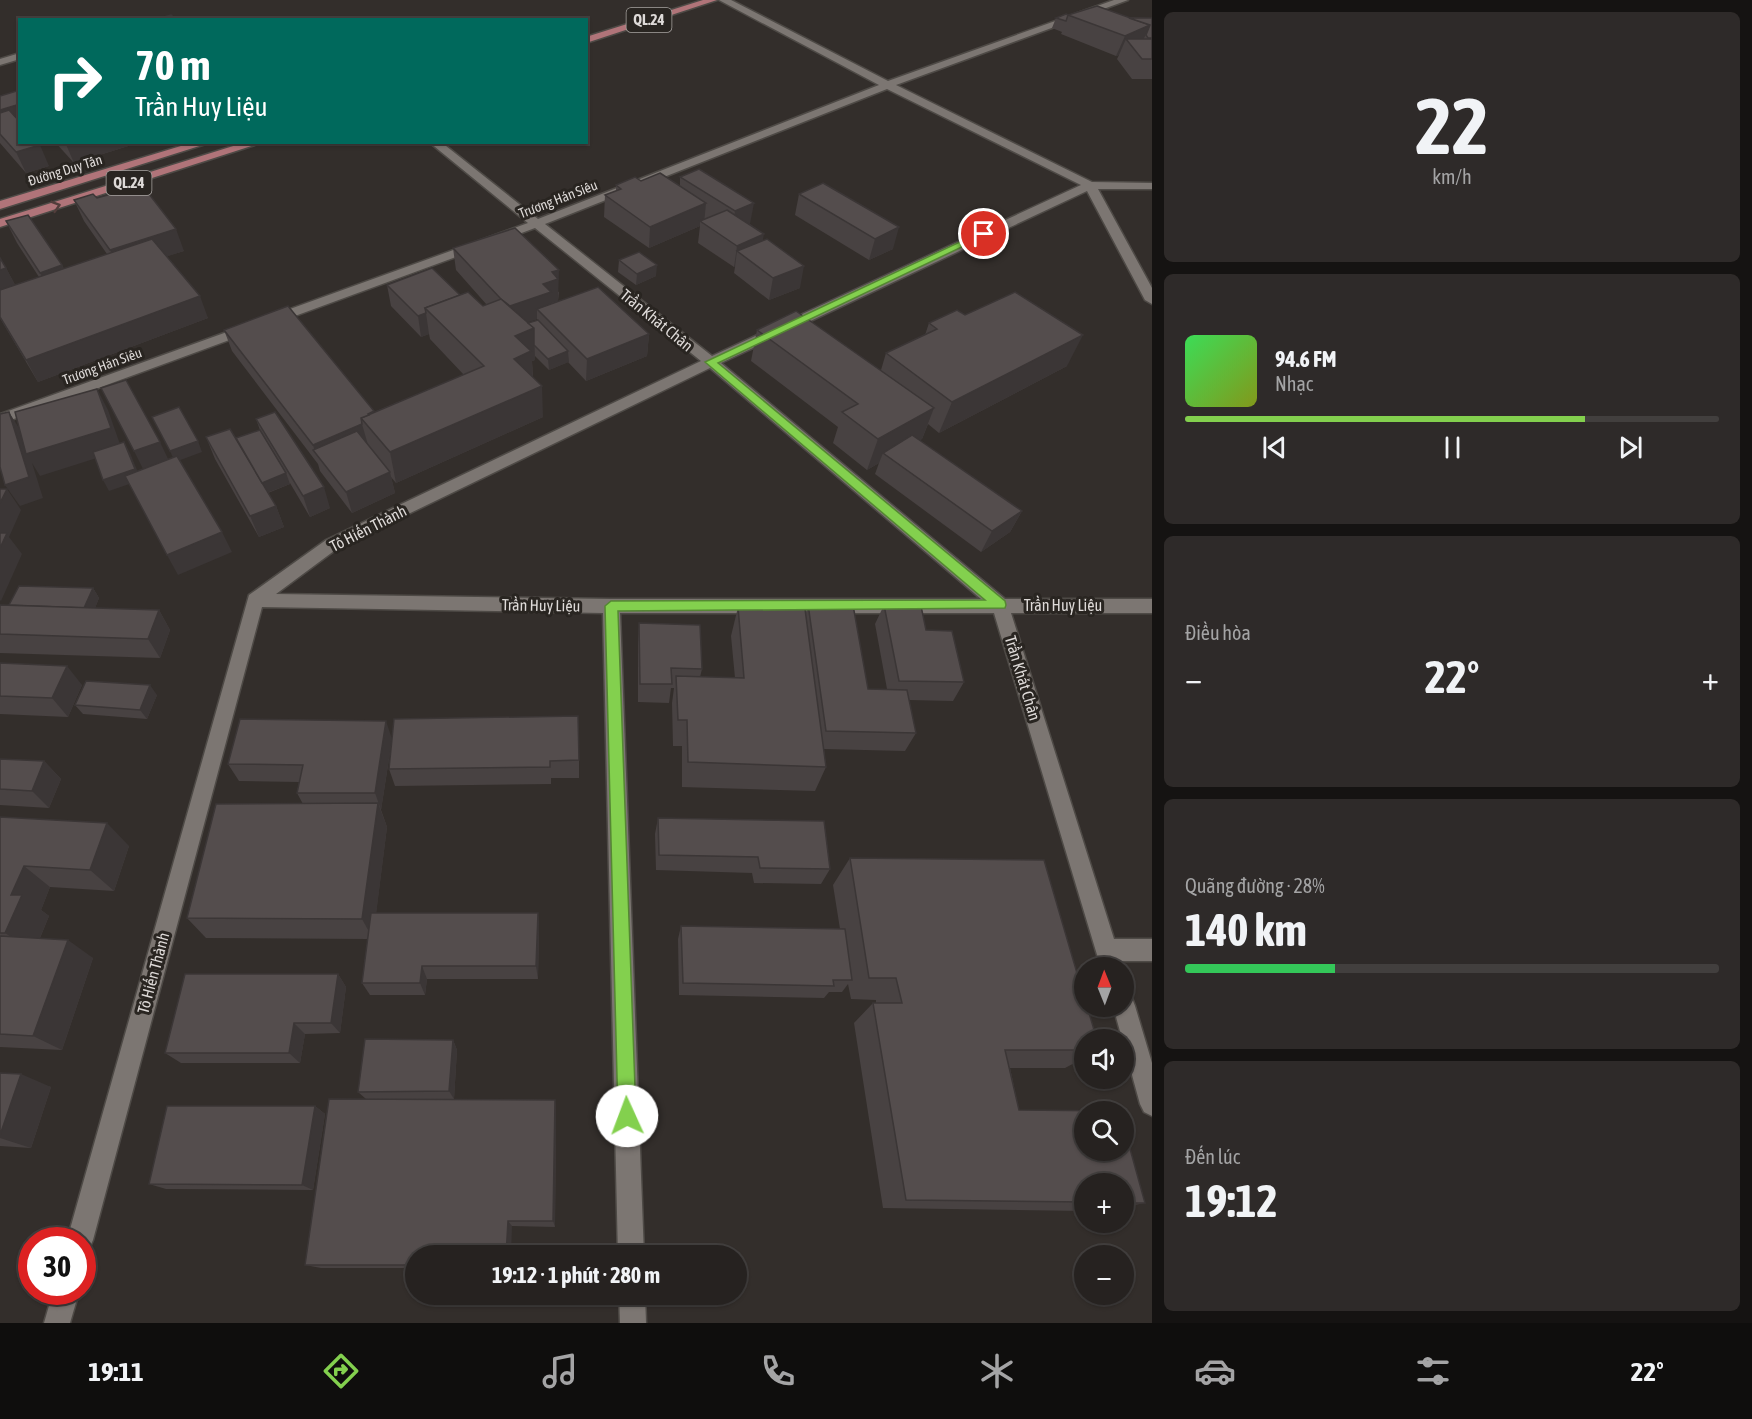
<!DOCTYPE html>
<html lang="vi">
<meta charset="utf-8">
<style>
:root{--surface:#262220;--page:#2e2a29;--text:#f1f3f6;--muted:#a4a4a5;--line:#423f3e;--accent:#83d04e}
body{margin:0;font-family:"Asap Condensed",sans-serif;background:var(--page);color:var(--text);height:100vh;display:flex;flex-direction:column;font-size:22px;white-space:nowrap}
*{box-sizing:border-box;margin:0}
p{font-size:20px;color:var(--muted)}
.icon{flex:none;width:33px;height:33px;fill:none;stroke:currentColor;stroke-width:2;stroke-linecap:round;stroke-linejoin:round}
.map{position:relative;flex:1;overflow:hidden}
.side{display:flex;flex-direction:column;gap:12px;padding:12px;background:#151312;width:600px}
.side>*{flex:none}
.top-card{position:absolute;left:18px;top:18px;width:570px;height:126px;border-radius:0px;box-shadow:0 2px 4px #0004,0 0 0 2px var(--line);background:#00695c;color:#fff;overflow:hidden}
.needle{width:39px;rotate:359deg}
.controls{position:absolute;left:1074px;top:957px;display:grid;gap:12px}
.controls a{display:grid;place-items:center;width:60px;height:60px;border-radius:50%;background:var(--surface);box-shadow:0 2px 4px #0004,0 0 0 2px var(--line);font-size:30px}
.speed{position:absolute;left:18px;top:1227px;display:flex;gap:12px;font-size:30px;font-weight:700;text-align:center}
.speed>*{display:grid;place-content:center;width:78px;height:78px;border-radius:50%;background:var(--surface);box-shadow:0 2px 4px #0004,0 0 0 2px var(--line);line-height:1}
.speed .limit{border:9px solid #d22;background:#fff;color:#111}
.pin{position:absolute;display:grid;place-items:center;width:51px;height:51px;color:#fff;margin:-26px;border:3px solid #fff;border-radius:50%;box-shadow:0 2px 6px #0007}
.me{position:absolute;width:66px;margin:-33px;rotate:358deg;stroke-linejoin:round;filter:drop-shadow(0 0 4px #0008)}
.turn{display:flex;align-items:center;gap:21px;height:126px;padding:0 18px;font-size:27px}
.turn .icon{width:78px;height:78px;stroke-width:2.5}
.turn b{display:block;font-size:42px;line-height:51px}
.big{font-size:45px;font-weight:700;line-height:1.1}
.side .card{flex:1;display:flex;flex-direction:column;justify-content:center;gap:9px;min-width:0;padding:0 21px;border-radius:9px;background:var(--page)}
.side .dial{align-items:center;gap:0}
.dial b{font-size:78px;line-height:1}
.song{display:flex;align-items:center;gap:18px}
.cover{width:72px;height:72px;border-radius:9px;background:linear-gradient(135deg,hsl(130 70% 55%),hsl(70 70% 35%))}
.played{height:6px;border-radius:3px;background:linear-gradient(90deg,var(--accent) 75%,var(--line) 75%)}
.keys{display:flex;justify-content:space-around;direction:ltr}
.heat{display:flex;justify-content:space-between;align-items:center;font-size:33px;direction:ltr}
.charge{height:9px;border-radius:4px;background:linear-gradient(90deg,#34c759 28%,var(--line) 0)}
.trip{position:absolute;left:405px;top:1245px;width:342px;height:60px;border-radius:30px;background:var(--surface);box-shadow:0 2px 4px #0004,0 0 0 2px var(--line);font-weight:700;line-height:60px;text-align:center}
.tabs{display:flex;height:96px;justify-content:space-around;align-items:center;background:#0f0e0d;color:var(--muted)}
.tabs .icon{width:42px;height:42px}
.tabs .on{color:var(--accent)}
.tabs b{font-size:27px;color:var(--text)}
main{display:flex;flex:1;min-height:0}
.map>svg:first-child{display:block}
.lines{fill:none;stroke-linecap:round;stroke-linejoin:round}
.minor-casing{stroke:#4e4a46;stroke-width:3}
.major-casing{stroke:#4e4a46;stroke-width:3}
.minor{fill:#7c7672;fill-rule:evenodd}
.major{fill:#b07479;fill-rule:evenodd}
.wall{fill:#484242;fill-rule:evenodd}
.shaded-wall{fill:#3b3636}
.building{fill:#544d4d;stroke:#3b3636;stroke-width:1.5}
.oneway{stroke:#523d3b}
.route{fill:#83d04e;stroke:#558733;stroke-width:1.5}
.labels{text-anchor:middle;stroke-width:6;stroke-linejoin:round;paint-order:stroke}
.far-street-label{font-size:14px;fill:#dedad8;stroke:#292521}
.shield{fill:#292521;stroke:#a8a4a1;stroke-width:1.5}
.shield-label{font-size:15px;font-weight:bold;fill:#dedad8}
.street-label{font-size:16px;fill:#dedad8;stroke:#292521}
</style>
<main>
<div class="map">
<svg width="1152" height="1323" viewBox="0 0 1152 1323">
<rect width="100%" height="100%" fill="#332e2b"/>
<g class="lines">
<!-- minor casing -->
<g class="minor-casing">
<g id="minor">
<path d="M719 0H731L888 81 1114 0H1128L896 85 1092 182 1152 183V189H1098L1152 288V304L1145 300 1087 191 721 363 1005 599H1152V613H1011L1114 939H1152V961H1121L1123 968H1101L994 613H620L644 1256H618L603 613 262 607 93 1240 89 1249 82 1252V1240H67L249 595 326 540 701 361 535 228 0 424V414L528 223 429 142H441L538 219 879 85ZM887 89 1081 185 712 356 545 224ZM710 368 981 599H611L276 594 338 548Z"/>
<path d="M20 53V59L0 65V59Z"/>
<path d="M1124 995 1132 998 1135 1006 1152 1063V1116L1144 1112 1140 1104 1113 1006H1124Z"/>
<path d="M53 1292H79L70 1323H44Z"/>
<path d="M619 1294H645L646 1323H620Z"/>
</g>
</g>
<!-- major casing -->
<g class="major-casing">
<g id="major">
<path d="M703 0H717L586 43V37Z"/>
<path d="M194 142H212L0 209V201Z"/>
<path d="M246 142H264L0 227V219Z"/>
</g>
</g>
<!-- minor -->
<use href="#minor" class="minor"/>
<!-- major -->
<use href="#major" class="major"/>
</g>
<!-- wall -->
<g class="wall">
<path d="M1068 15 1152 18V79H1132L1117 59 1119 55 1116 56 1061 34 1062 32 1052 28 1056 18Z"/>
<path d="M0 96 20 142 49 166 26 173 0 143Z"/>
<path d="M55 142H141L74 163Z"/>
<path d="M699 169 750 224 800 288 769 300 734 273 735 267H734L698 243 700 226 649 248 604 217 605 195 616 191V185L641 181 680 185V177Z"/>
<path d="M116 188 184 251 167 256 208 318 38 382 0 318 6 268 15 285 39 277 17 243 6 221 62 265 64 269 107 254 84 221 74 200 97 198 118 192Z"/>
<path d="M799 194 893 249 869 260 795 215Z"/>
<path d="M453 248 559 292 558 301 552 304 649 334 647 356 586 381 568 362 549 370 535 356V360L532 361 533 377 543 417 396 483 391 477 395 493 352 513 320 471 318 464 232 351 224 330 374 412 464 375 430 339 429 334 421 337 391 306 387 285 460 295 483 306 487 305 456 270ZM537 319 538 320 528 323 527 322Z"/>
<path d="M619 260 656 276 636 285 618 272Z"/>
<path d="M965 315 1067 366 939 433 928 424 922 439 919 440 1022 511 1010 532 981 552 875 474 879 463 867 470 833 443 838 427 751 361 757 330 881 370 886 353 925 335 929 323Z"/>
<path d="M256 419 330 508 310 517 290 483V484L268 493 276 506 284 527 259 537 215 459 206 437 236 438 260 430Z"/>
<path d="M93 588 99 598 95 608 159 610 170 630 160 658 0 653V605H9Z"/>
<path d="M808 604 868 689H887L875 624 884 605 926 630 964 682 953 701 909 700 916 733 905 751 824 749 826 767 815 791 682 787V746H673L672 703 674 688H671L669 703 638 702V643L639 623 702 669 700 677 735 678 731 636 738 607 806 612Z"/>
<path d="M0 663 82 685 68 717 0 714Z"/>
<path d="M157 695 147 719 83 714 75 705Z"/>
<path d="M392 739 579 760V778H551V784L395 786 389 769 392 740 381 810 387 827 376 913H538L539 927 538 979H427L425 995H370L362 983 368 939 206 938 187 918 303 804 297 793 299 782 239 781 228 764Z"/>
<path d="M0 759 44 761 61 779 49 808 0 805Z"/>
<path d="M0 817 129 846 114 891 50 887 41 910 49 916 40 938 93 958 62 1050 0 1047Z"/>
<path d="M658 818 830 869 821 884 754 883 752 873 656 870 655 834Z"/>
<path d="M850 858 1044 860 1084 997V1006H1087L1097 1040H1084V1058L1065 1068H1010L1019 1110 1119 1111 1084 1112V1150H1124V1127L1145 1203 1124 1207V1184H1084V1211L883 1208 854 1023 873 1003H876V1000L851 999 848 984 842 992H829L824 998 679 995 678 939 681 926 840 929 833 885Z"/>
<path d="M338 974 346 987 340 1033 305 1034 300 1063H181L165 1053Z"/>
<path d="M453 1040 457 1050 454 1099 555 1100 556 1111 555 1227 512 1226 416 1256V1268H321L305 1265 366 1099 358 1092Z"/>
<path d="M0 1073 51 1087 31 1148 0 1146Z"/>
<path d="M315 1106 325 1114 313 1190 166 1189 149 1184Z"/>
</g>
<!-- shaded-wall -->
<g class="shaded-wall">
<path d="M1150 25 1141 45 1126 39 1119 55 1116 56 1125 36Z"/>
<path d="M20 104V128L0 134V110Z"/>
<path d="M65 142H141L74 163Z"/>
<path d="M40 145 49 166 26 173 16 152Z"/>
<path d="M706 203 704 224 700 221V226L649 248 650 227Z"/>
<path d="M754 203 750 224 732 233 735 211Z"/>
<path d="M899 227 893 249 869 260 875 239Z"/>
<path d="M176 229 184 251 119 272 110 250Z"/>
<path d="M764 234 760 255 737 251 735 267H734L737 246Z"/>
<path d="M62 265 73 287 51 294 40 273Z"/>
<path d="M657 265 656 276 636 285 637 274Z"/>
<path d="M804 266 800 288 769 300 773 278Z"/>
<path d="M6 268 18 290 0 296V270Z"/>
<path d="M559 270 558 301 552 303V314L537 309V319L510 329 508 307 543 284 552 272Z"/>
<path d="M200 296 208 318 38 382 26 360Z"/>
<path d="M426 313 429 334 421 337 418 316Z"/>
<path d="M534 328 535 360 532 361 533 383 514 359 515 336Z"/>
<path d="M649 334 647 356 586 381 587 359Z"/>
<path d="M1083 335 1067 366 939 433 952 402Z"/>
<path d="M568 351 569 362 549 370 548 359Z"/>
<path d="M542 386 543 417 396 483 390 452Z"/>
<path d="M97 389 108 410 122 450 40 476 32 463 43 498 20 506 5 485 9 412 22 433Z"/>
<path d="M934 408 922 439 889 457 883 453 879 463 867 470 878 439Z"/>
<path d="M362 424 368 445 315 452 313 445Z"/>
<path d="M198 441 202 452 175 462 170 451Z"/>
<path d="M124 442 130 453 141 480 109 491 103 480Z"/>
<path d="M160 442 170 463 145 473 134 451Z"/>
<path d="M390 472 395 493 352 513 346 492Z"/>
<path d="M286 473 290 484 264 494 260 483Z"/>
<path d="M324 487 330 508 310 517 303 496Z"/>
<path d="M7 489 21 510 9 537 22 554 1 601 0 600V503Z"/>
<path d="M276 506 284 527 259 537 250 516Z"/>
<path d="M1022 511 1010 532 981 552 992 531Z"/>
<path d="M222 532 232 552 178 575 167 555Z"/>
<path d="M93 588 99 598 88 626 80 616Z"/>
<path d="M159 610 170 630 160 658 148 639Z"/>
<path d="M67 666 82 685 68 717 52 698Z"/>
<path d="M150 685 157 695 147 719 140 710Z"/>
<path d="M386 721 392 739 381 810 375 793Z"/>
<path d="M44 761 61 779 49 808 32 791Z"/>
<path d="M378 803 387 827 373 939 362 919Z"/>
<path d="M107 823 129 846 114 891 90 870Z"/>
<path d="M24 866 50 887 41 910 49 916 34 952 5 933 11 895Z"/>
<path d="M538 913 539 927 538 979 536 966Z"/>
<path d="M68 940 93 958 62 1050 33 1036Z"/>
<path d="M422 966 427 979 425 995 420 983Z"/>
<path d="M338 974 346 987 340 1033 331 1023Z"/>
<path d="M294 1023 305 1034 300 1063 289 1053Z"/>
<path d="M453 1040 457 1050 454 1099 449 1091Z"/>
<path d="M21 1074 51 1087 31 1148 0 1138V1135Z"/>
<path d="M555 1100 556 1111 555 1227 553 1221Z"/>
<path d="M315 1106 325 1114 313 1190 302 1185Z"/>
<path d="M508 1221 512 1226 511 1256H506Z"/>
</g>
<!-- building -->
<g class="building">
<path d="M1097 6 1150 25 1125 36 1068 15Z"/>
<path d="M1066 14 1068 15 1066 21 1056 18Z"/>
<path d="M171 15 177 20H153Z"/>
<path d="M1129 18H1152V38H1148L1146 35 1150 25Z"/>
<path d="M1126 39H1152V59H1142Z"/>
<path d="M20 90V104L0 110V96Z"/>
<path d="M9 110 20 122V142H38L40 145 16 152 0 134V113Z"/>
<path d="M699 169 754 203 735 211 680 177Z"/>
<path d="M660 173 706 203 650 227 605 195 621 189 616 185 635 177 641 181Z"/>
<path d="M139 181 176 229 110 250 74 200 93 194 97 198 119 192 116 188Z"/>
<path d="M823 183 899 227 875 239 799 194Z"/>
<path d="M727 210 764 234 737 246 700 221Z"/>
<path d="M28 215 62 265 40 273 6 221Z"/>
<path d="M515 228 559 270 552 272 558 279 543 284 551 292 510 306 501 299 453 248Z"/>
<path d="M152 239 200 296 26 360 0 317V290Z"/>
<path d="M767 239 804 266 773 278 737 251Z"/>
<path d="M639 252 657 265 637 274 619 260Z"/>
<path d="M0 258 6 268 0 270Z"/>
<path d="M432 268 460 295 425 308 426 313 418 316 387 285Z"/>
<path d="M598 287 649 334 587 359 537 309Z"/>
<path d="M468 292 483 306 501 299 534 328 515 336 531 351 514 359 542 386 390 452 361 418 484 366 425 308Z"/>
<path d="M1015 292 1083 335 952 402 886 353 937 329 929 323 957 310 965 315Z"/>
<path d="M288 306 374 411 368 414 369 415 361 418 362 424 313 445 224 330Z"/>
<path d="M796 311 934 408 878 439 842 412 858 404 757 330Z"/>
<path d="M538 320 568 351 548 359 534 345V328L528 323Z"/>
<path d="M126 380 160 442 134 451 101 388Z"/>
<path d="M97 389 111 428 26 454 15 412Z"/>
<path d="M179 407 198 441 170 451 152 417Z"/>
<path d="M9 412 29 477 5 485 0 467V414Z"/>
<path d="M275 412 324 487 303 496 256 419Z"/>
<path d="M230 429 276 506 250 516 206 437Z"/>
<path d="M260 430 286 473 262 483 236 438Z"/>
<path d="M357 431 390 472 346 492 313 450Z"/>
<path d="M912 435 1022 511 992 531 883 453Z"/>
<path d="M124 442 135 469 103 480 93 452Z"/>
<path d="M177 456 222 532 167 555 125 476Z"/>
<path d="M0 489H7L0 503Z"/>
<path d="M0 533H7L0 548Z"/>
<path d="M19 586 93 588 84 608 9 605Z"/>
<path d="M808 604 853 605 868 689 907 690 916 733 826 731Z"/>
<path d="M0 605 159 610 148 639 0 634Z"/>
<path d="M884 605 921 606 926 630 952 631 964 682 899 681Z"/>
<path d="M738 607 805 609 826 767 688 762 687 720H678L676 676 744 678Z"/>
<path d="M639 623 700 625 702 669 671 668 672 684H640Z"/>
<path d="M0 663 67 666 52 698 0 696Z"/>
<path d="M86 681 150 685 140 710 75 705Z"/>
<path d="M578 716 579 760 550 761V767L389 769 394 719Z"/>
<path d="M240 719 386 721 375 793H297L303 765 228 764Z"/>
<path d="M0 759 44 761 32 791 0 789Z"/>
<path d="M378 803 362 919 187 918 216 804Z"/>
<path d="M0 817 107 823 90 870 24 866 11 895H22L5 933H0Z"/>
<path d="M658 818 824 821 830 869 760 868 758 857 659 855Z"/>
<path d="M850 858 1044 860 1084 997V1006H1087L1097 1040H1084V1050H1005L1019 1110 1119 1111 1084 1112V1150H1124V1127L1145 1203H1124V1184H1084V1202L906 1200 873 1003H902L896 978H869Z"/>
<path d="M371 913H538L536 966H422L420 983H362Z"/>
<path d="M681 926 845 929 852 980H833L834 986 683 983Z"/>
<path d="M0 936 68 940 33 1036 0 1034Z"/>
<path d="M185 974H338L331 1023H294L289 1053H165Z"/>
<path d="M365 1039 453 1040 449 1091 358 1092Z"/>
<path d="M0 1073 21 1074 0 1135Z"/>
<path d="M329 1099 555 1100 553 1221H508L506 1256H416V1265H305Z"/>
<path d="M167 1106H315L302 1185 149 1184Z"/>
</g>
<!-- one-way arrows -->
<defs><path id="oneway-chevron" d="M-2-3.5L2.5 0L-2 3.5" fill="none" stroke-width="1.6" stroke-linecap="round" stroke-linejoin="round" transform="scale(1.5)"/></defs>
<use class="oneway" href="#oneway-chevron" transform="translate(56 206) rotate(-17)"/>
<!-- route -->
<path class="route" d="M981 232 989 234 718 363 1005 601 1006 605 1005 608 618 611 636 1116 633 1123 627 1126 620 1123 618 1116 605 606 611 601 985 600 705 362Z"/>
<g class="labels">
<!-- far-street labels -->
<g class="far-street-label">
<text transform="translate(65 170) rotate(-17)" y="5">Đường Duy Tân</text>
<text transform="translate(558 199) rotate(-21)" y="5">Trương Hán Siêu</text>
<text transform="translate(102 366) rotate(-20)" y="5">Trương Hán Siêu</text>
</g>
<!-- shield labels -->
<g class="shield">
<rect x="626.5" y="8" width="45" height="24" rx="4.5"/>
<rect x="106.5" y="171" width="45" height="24" rx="4.5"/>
</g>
<g class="shield-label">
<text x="649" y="25">QL.24</text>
<text x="129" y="188">QL.24</text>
</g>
<!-- street labels -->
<g class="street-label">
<text transform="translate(657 320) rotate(39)" y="6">Trần Khát Chân</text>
<text transform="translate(368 528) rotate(-27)" y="6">Tô Hiến Thành</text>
<text transform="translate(541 605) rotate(1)" y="6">Trần Huy Liệu</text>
<text x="1063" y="611">Trần Huy Liệu</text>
<text transform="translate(1023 678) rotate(73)" y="6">Trần Khát Chân</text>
<text transform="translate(153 973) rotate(-75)" y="6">Tô Hiến Thành</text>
</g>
</g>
</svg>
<div class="controls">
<a><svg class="needle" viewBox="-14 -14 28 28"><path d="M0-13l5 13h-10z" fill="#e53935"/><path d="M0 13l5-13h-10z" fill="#a4a4a5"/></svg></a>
<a><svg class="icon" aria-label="sound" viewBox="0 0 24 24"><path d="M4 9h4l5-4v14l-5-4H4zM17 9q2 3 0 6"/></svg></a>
<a><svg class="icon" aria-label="search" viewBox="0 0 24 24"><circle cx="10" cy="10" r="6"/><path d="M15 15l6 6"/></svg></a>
<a>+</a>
<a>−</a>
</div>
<div class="speed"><div class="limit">30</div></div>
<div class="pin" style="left:984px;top:234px;background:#d93025"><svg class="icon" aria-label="arrive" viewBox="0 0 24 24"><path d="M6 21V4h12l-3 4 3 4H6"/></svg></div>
<svg class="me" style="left:627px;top:1116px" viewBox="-20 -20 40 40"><circle r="19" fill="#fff"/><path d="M0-13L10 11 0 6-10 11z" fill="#83d04e"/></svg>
<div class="trip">19:12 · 1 phút · 280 m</div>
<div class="top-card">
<div class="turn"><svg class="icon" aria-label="right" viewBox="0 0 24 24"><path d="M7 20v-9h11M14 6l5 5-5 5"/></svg><div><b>70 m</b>Trần Huy Liệu</div></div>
</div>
</div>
<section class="side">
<div class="card dial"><b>22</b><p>km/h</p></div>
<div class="card">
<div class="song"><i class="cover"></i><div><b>94.6 FM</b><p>Nhạc</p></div></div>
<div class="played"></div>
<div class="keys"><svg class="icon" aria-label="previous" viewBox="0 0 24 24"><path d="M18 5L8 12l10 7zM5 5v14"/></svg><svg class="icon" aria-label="pause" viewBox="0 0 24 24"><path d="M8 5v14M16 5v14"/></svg><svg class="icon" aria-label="next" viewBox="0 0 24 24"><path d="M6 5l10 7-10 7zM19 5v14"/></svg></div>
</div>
<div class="card"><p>Điều hòa</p>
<div class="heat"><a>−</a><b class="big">22°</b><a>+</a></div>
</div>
<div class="card"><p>Quãng đường · 28%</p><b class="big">140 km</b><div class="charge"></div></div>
<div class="card"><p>Đến lúc</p><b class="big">19:12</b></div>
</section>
</main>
<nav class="tabs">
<b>19:11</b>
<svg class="icon on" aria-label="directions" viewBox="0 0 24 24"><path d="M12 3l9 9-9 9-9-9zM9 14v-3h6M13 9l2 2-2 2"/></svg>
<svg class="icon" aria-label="music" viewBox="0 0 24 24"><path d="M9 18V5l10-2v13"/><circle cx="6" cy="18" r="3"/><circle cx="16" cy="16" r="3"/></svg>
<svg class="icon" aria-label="phone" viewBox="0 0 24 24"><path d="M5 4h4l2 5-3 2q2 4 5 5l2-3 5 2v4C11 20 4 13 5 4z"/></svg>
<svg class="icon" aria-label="climate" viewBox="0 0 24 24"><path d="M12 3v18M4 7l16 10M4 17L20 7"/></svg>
<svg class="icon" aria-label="car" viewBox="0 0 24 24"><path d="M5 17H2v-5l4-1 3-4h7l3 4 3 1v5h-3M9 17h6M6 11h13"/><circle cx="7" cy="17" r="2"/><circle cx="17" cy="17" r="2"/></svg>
<svg class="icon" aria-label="filters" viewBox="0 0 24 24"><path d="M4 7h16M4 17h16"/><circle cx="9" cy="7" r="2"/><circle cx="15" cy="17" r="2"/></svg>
<b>22°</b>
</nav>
